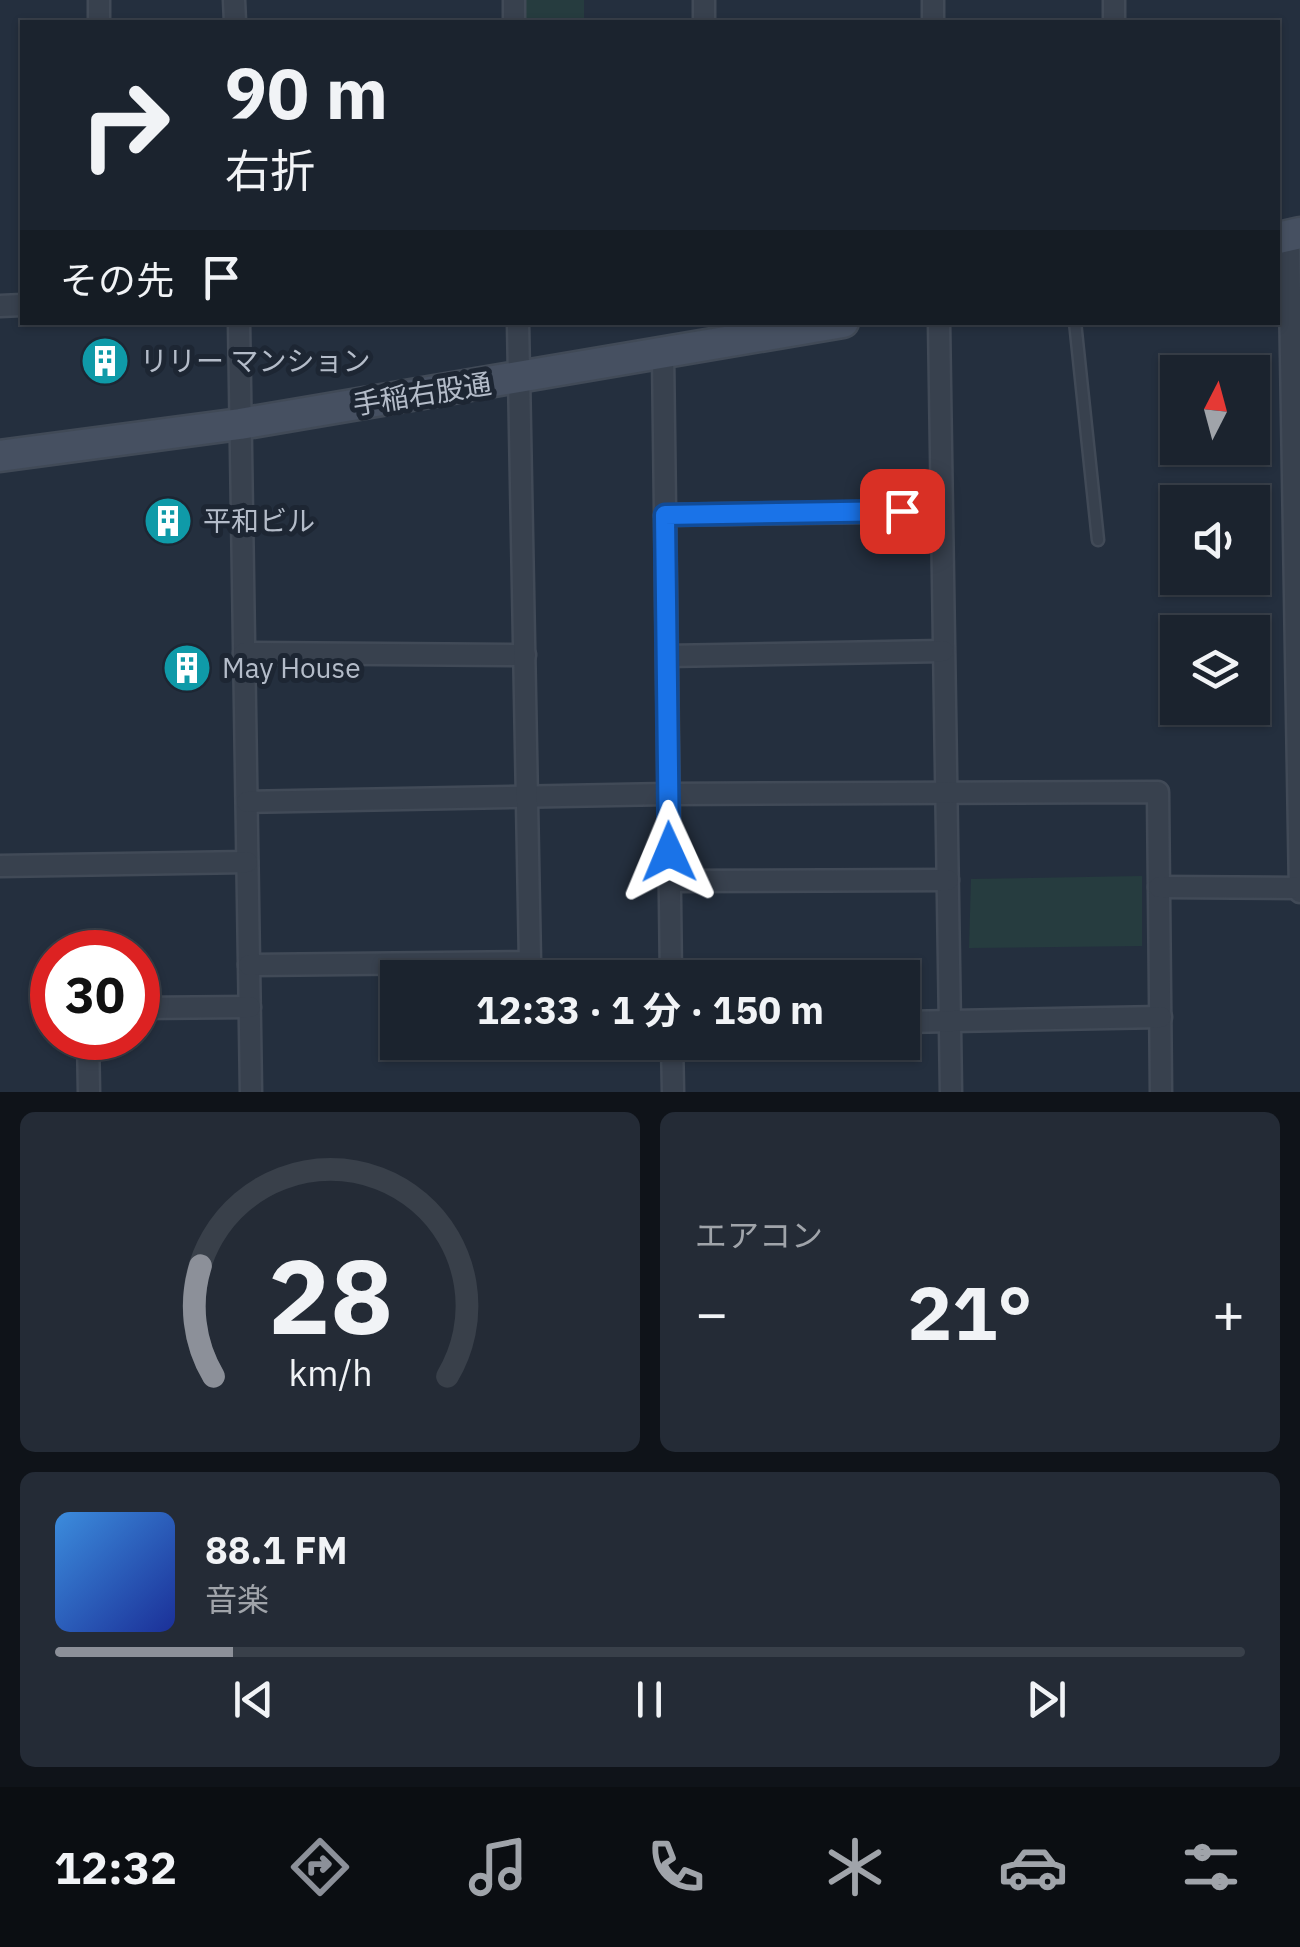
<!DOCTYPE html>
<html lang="ja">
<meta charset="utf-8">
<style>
:root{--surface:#1b232e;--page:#242b36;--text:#f1f3f6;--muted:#a0a4aa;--line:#39404a;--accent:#8c9099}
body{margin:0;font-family:"IBM Plex Sans","Noto Sans JP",sans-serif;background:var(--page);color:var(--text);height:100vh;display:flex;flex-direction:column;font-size:38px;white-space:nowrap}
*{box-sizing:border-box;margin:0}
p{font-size:32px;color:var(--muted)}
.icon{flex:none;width:55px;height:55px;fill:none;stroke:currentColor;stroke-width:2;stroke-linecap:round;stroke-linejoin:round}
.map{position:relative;height:1092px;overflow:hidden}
.sheet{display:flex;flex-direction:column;gap:20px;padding:20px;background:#0f1319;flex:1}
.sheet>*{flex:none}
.hud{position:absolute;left:20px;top:20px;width:1260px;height:305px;border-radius:0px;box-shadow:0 2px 8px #0004,0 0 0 2px var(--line);background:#1b232e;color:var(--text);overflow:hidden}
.needle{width:65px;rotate:6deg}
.buttons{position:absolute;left:1160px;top:355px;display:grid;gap:20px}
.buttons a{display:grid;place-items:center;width:110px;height:110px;border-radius:0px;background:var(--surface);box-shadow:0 2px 8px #0004,0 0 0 2px var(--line);font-size:50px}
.speed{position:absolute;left:30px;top:930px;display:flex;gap:20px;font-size:50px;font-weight:700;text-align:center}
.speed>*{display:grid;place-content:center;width:130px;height:130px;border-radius:50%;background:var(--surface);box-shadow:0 2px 8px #0004,0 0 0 2px var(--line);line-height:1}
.speed .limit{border:15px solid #d22;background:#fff;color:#111}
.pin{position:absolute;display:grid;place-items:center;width:85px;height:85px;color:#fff;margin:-42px;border-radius:20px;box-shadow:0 5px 15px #0006}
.me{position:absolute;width:110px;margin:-55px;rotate:359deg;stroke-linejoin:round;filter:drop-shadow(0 0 8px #0008)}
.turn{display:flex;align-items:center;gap:35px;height:210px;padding:0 40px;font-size:45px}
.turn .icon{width:130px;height:130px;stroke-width:2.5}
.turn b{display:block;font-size:70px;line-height:85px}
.then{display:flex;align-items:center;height:95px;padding:0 40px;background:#0003;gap:20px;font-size:38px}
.big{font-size:75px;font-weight:700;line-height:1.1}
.sheet .widget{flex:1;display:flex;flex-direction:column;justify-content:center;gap:15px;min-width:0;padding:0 35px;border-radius:15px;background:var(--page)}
.sheet .dial{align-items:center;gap:0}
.dial svg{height:260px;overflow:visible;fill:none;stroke:var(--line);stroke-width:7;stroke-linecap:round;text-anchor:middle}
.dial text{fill:var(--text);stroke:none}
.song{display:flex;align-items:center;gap:30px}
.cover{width:120px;height:120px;border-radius:15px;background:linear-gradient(135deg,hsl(210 70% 55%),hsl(230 70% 35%))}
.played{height:10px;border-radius:5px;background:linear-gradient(90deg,var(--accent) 15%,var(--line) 15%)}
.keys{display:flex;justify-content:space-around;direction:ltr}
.heat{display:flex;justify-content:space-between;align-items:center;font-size:55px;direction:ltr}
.sheet .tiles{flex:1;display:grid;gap:20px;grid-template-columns:1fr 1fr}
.widget:last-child{grid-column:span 2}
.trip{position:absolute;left:380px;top:960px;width:540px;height:100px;border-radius:0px;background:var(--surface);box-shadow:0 2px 8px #0004,0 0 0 2px var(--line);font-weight:700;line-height:100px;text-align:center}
.menu{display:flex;height:160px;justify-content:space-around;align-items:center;background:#0b0e12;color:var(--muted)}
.menu .icon{width:70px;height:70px}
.menu .active{color:var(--accent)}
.menu b{font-size:45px;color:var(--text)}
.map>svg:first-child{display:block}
.green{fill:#263c3f}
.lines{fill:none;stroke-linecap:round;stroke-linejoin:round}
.lane-casing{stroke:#414a57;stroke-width:15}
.street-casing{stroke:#414a57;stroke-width:25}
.secondary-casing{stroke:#414a57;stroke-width:35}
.lane{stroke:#38414e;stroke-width:10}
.street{stroke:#38414e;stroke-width:20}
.secondary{stroke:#465061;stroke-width:30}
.route-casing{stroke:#114b97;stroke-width:25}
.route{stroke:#1a73e8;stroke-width:18}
.labels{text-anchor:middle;stroke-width:10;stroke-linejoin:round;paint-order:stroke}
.poi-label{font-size:28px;fill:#b4bcc9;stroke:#1d2633;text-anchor:start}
.street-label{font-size:28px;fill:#b4bcc9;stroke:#1d2633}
</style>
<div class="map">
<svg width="1300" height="1092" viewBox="0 0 1300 1092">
<rect width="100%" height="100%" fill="#242f3e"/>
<!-- green -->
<g class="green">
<rect x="526" y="0" width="58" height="22"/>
<path d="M1142 876V946L969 948 971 879Z"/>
</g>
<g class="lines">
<!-- lane casing -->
<g class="lane-casing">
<path id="lane" d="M1075 322 1098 540"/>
</g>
<!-- street casing -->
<g class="street-casing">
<g id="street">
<path d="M99 0V22"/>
<path d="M234 0 235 22"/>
<path d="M514 0V22"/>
<path d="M704 0V22"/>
<path d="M933 0V22"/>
<path d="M1114 0V22"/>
<path d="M1289 236 1300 892"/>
<path d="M0 306 22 305"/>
<path d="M239 322 251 1092"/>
<path d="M939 322 951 1092"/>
<path d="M663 354 671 978"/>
<path d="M665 515 941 511"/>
<path d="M244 653 525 655"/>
<path d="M667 656 943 651"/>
<path d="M247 802 667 794 1158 792 1161 1092"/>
<path d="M0 866 247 862"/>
<path d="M669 881 948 880"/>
<path d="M1159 887 1300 888"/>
<path d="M249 965 530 962 518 322"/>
<path d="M138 1008 250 1007"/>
<path d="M902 1022 1161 1017"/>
<path d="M88 1038 89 1092"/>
<path d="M672 1042 673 1092"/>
</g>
</g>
<!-- secondary casing -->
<g class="secondary-casing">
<g id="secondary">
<path d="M1278 238 1300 233"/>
<path d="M0 456 240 424 843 322"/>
</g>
</g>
<!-- lane -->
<use href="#lane" class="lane"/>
<!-- street -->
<use href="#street" class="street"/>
<!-- secondary -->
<use href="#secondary" class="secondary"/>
</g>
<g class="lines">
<!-- route casing -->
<g class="route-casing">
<path id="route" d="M669 852 665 515 902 511"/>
</g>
<!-- route -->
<use href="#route" class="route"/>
</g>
<!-- icons -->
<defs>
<g id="building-disc" transform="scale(2.5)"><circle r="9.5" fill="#0f9aa8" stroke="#1d2633"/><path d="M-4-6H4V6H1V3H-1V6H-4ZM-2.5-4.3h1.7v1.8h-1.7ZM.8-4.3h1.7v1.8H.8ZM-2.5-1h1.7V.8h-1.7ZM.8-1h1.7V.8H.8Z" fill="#fff"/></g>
</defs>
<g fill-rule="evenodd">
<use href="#building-disc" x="105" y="361"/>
<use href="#building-disc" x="168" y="521"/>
<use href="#building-disc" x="187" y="668"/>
</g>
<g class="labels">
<!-- poi labels -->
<g class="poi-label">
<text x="140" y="371">リリー マンション</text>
<text x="203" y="531">平和ビル</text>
<text x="222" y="678">May House</text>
</g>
<!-- street labels -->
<g class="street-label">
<text transform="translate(422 394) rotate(-9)" y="10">手稲右股通</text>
</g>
</g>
</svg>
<div class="buttons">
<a><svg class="needle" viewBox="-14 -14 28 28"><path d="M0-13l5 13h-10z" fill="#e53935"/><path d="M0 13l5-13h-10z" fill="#a0a4aa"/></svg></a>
<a><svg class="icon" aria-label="sound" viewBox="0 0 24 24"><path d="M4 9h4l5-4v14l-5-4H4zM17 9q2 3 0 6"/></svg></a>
<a><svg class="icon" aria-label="layers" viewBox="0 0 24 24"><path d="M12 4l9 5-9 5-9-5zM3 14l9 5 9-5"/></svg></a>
</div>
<div class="speed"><div class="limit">30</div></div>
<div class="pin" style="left:902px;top:511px;background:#d93025"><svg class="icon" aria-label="arrive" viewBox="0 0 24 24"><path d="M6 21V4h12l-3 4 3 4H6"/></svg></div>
<svg class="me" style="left:669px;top:852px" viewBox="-20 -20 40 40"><path d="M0-17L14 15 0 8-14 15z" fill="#1a73e8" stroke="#fff" stroke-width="4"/></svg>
<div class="trip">12:33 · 1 分 · 150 m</div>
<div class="hud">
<div class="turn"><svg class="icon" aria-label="right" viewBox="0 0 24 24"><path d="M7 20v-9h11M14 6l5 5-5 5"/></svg><div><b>90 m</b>右折</div></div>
<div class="then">その先<svg class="icon" aria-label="arrive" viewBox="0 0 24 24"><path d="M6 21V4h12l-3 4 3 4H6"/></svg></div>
</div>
</div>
<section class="sheet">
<div class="tiles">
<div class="widget dial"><svg viewBox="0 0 100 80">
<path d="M14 69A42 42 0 1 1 86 69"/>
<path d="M14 69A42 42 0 0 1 10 35" stroke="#8c9099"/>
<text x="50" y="56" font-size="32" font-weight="700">28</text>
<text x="50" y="72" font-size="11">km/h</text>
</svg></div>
<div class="widget"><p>エアコン</p>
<div class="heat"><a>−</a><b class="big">21°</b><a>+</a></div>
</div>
<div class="widget">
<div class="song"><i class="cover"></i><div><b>88.1 FM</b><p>音楽</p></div></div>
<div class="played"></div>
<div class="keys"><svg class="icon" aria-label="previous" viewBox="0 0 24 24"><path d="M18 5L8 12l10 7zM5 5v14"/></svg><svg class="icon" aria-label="pause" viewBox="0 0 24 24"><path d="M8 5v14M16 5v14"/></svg><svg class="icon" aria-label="next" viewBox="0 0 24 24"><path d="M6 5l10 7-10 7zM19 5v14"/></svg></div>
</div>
</div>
</section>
<nav class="menu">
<b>12:32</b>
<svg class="icon active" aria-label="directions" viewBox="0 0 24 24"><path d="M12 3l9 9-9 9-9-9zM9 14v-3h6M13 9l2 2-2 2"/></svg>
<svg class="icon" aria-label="music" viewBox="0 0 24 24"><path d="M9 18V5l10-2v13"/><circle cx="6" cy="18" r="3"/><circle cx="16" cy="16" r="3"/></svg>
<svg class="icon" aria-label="phone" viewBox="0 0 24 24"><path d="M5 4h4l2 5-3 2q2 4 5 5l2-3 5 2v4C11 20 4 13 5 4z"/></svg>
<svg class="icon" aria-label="climate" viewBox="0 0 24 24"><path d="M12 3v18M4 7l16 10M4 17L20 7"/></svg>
<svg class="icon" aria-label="car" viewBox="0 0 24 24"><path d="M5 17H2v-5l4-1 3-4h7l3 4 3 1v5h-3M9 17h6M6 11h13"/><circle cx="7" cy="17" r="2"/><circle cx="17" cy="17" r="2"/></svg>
<svg class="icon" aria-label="filters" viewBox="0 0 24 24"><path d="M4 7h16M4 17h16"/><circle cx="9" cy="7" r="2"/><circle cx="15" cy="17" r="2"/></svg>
</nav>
